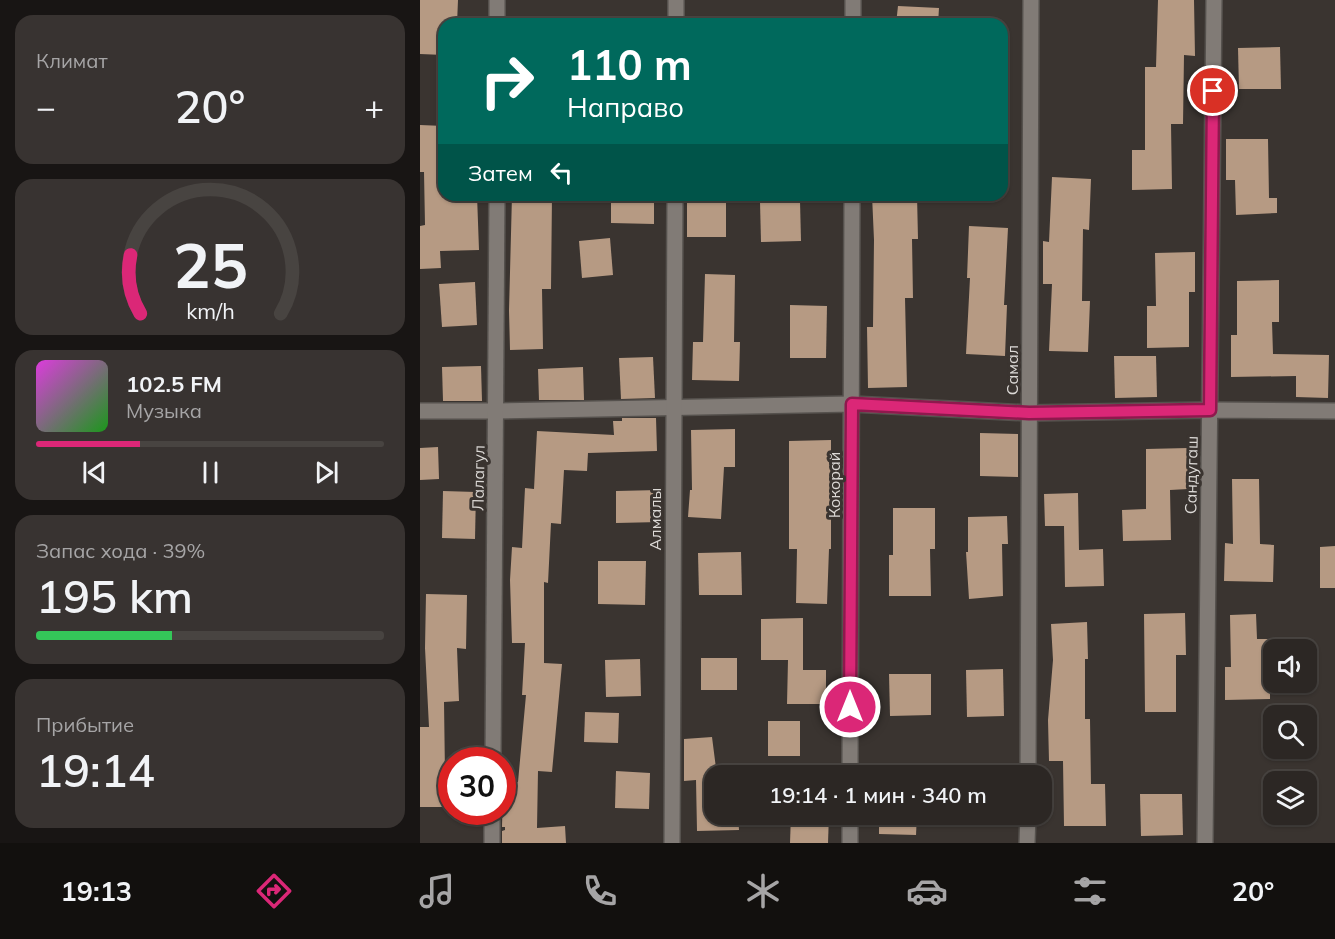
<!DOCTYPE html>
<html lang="ru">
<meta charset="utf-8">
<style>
:root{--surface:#2c2724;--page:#383331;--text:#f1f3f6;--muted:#a6a5a6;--line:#484441;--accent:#db2777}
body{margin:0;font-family:Mulish,sans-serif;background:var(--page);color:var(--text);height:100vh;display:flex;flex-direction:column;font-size:22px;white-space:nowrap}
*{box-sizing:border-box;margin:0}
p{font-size:20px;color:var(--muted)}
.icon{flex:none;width:33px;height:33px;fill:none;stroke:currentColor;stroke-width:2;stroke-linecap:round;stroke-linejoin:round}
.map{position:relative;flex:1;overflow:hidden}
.details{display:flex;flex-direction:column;gap:15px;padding:15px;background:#181514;width:420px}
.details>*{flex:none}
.banner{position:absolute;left:18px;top:18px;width:570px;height:183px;border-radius:18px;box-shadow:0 2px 4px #0004,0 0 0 2px var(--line);background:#00695c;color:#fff;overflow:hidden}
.fabs{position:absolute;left:843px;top:639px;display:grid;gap:12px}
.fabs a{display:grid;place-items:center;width:54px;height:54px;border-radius:12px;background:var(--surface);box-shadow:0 2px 4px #0004,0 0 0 2px var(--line);font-size:30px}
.speed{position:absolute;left:18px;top:747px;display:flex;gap:12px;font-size:30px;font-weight:700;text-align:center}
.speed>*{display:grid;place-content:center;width:78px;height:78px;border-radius:50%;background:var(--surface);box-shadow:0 2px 4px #0004,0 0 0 2px var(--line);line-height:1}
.speed .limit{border:9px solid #d22;background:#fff;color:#111}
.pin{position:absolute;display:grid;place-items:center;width:51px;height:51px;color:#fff;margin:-26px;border:3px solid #fff;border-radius:50%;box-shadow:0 2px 6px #0007}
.me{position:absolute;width:66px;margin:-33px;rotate:0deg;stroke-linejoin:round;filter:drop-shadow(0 0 4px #0008)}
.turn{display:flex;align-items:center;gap:21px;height:126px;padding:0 30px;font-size:27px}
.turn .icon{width:78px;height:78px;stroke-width:2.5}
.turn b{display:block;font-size:42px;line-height:51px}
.then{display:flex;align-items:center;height:57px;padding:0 30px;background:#0003;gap:12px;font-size:22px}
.big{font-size:45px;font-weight:600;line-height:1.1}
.details .card{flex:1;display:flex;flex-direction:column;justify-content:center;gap:9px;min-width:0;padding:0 21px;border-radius:18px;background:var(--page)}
.details .dial{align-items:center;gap:0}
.dial svg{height:156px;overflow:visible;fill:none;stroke:var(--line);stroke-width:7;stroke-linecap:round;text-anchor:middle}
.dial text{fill:var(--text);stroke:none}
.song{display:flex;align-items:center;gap:18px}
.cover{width:72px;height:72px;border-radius:9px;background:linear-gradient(135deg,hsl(300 70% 55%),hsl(120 70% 35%))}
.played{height:6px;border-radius:3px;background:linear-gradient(90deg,var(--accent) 30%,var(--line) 30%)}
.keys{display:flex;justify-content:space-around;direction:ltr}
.heat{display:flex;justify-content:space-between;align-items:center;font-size:33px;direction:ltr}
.charge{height:9px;border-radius:4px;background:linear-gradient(90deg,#34c759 39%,var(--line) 0)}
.trip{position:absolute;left:284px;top:765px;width:348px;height:60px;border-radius:18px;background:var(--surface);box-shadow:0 2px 4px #0004,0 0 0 2px var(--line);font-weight:600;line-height:60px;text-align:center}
.tab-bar{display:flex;height:96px;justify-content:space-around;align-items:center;background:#12100e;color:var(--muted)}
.tab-bar .icon{width:42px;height:42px}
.tab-bar .current{color:var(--accent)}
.tab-bar b{font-size:27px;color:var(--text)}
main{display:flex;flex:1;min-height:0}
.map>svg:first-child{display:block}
.building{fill:#b69a83}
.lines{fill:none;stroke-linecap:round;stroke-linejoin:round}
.minor-casing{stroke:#55514d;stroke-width:18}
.minor{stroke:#817b76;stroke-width:15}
.route-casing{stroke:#8e194d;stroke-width:15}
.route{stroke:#db2777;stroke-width:10}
.labels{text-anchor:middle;stroke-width:6;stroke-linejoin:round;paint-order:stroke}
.street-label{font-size:16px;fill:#dcd9d6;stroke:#3a3430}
</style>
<main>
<section class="details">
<div class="card"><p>Климат</p>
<div class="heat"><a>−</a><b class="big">20°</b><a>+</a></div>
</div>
<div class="card dial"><svg viewBox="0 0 100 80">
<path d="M14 69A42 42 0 1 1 86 69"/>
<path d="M14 69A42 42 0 0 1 9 39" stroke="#db2777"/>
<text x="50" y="56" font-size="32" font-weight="700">25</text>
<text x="50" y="72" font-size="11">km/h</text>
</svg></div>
<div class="card">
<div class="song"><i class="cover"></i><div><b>102.5 FM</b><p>Музыка</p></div></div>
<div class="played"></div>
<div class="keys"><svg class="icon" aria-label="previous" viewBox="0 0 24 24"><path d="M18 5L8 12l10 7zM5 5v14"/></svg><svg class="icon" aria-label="pause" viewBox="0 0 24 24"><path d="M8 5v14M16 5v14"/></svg><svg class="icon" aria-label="next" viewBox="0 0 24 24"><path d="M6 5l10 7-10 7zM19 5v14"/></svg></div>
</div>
<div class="card"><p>Запас хода · 39%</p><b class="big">195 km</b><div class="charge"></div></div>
<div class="card"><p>Прибытие</p><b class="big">19:14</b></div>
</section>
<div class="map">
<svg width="915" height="843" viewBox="0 0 915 843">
<rect width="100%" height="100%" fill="#3a3430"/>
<!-- building -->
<g class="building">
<path d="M0 0H38L37 24H24V55L0 54Z"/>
<path d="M738 0H774L775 56 764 55 763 124H751L752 189 712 190V150H725V67H736Z"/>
<path d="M478 6 519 8 518 24H476Z"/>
<path d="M860 47 861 89H819L818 48Z"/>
<path d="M0 125 24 126V195H57L59 250 20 251 21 268 0 269V226L5 225 4 172H0Z"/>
<path d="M806 139H848L849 198H857V213L816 215 815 180H806Z"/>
<path d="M632 177 671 179 669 230 663 229 662 301H670L668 352 629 351 632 284H623V241L629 242Z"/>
<path d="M92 195H132L131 289H122L123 349 90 350 89 311Z"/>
<path d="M191 195H234V224L191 223Z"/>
<rect x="267" y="195" width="39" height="42"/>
<path d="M452 195H497L498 239H492L493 298H485L487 387 448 388 447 327H453L454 240Z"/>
<path d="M380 201 381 241 341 242 340 202Z"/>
<path d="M549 226 588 228 584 305H587L585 356 546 354 550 278H547Z"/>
<path d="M190 238 193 275 162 278 159 241Z"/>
<path d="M775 252V292H769V347L727 348V306H736L735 253Z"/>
<path d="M285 274 315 275 314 342H320L319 381 272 380 273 342H283Z"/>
<path d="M859 280V322H852L853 354 909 355 908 398 876 397V376L811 377V335H817V281Z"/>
<path d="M55 282 57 325 22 327 19 284Z"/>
<path d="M370 305 407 306 406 358H370Z"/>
<path d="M694 356H736L737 397 695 398Z"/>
<path d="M233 357 235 398 201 399 199 358Z"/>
<path d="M61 366 62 401H23L22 367Z"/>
<path d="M163 367 164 400H119L118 369Z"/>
<path d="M202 418H236L237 451 168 453 167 471 144 470 141 524 131 523 128 583 124 582V663L142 664 132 772 118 771 117 828 145 826 146 843H82V831L85 830V827H82L83 782H98L106 695H102L105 643H92L90 580 92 547 102 548 105 488 114 489 117 431 194 435 193 421H202Z"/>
<path d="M315 429V467H304L301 519 268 517 270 490H272L271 430Z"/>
<path d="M560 433 598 434V477L560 476Z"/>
<path d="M411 440V549H409L407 604 376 603 377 549H369V441Z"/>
<path d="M18 447 19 479 0 480V448Z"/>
<path d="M768 448V489L750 490 751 540 703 541 702 510 726 509V449Z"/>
<path d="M812 479H839L840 544 854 545 853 582 804 581 805 543 813 544Z"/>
<path d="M239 490 240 522 196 523V491Z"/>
<path d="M23 491 56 492 55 539 22 538Z"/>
<path d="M658 493 659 550 683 549 684 586 645 587 644 526H625L624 494Z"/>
<path d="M473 508H515V549H510L511 596H469V555H473Z"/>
<path d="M587 516 588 544H582L583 596 549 599 546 552H548V517Z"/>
<path d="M915 546V588H900V547Z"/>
<path d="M321 552 322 595H279L278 553Z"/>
<path d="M178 561H226L225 605 178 604Z"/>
<path d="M6 594 47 595 46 649 37 648 39 701 24 702 25 775H32V807H0V727H9L5 648Z"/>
<path d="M765 613 766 655H756V712H725L724 614Z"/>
<path d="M836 614 837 639H850V699L805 700V667H811L810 615Z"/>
<path d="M383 618V670H406V704H367L368 660H341V619Z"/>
<path d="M667 622 668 659H665V719H670L671 784H685L686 826H644L643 761H629L628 720 633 660 631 624Z"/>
<rect x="281" y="658" width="36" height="32"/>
<path d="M220 659 221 696 186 697 185 660Z"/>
<path d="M583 669 584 716 547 717 546 670Z"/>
<path d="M469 674H511V715L470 716Z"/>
<path d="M165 712 199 713 198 743 164 742Z"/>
<rect x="348" y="721" width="32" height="35"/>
<path d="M292 737 297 776H294V814H318L319 830 277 831 276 780 264 781V739Z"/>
<path d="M196 771 230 773 229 809 195 808Z"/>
<path d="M720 794H762L763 835 721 836Z"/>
<path d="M371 814H409L408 843H370Z"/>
<path d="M459 814H497L496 835 459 834Z"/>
</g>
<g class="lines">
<!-- minor casing -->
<g class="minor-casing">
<g id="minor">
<path d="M77 24V0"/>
<path d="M256 24V0"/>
<path d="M433 24V0"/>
<path d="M0 411H76L432 404 609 413 790 410 915 411"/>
<path d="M73 760 77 195"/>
<path d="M430 776 432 195"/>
<path d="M608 776 611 0"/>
<path d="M72 843V812"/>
<path d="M252 843 255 195"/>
<path d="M430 843V814"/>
<path d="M607 843 608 814"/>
<path d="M785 843 794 0"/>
</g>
</g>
<!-- minor -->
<use href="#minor" class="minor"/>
</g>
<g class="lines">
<!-- route casing -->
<g class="route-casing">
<path id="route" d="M430 707 432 404 609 413 790 410 793 91"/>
</g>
<!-- route -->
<use href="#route" class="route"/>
</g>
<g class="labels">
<!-- street labels -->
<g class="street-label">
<text transform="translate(592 370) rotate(-90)" y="6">Самал</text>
<text transform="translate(771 475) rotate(-89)" y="6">Сандугаш</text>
<text transform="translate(58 478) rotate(-89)" y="6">Лалагул</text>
<text transform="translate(414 485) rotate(-90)" y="6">Кокорай</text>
<text transform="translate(235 519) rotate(-90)" y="6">Алмалы</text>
</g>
</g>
</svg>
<div class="fabs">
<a><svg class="icon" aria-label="sound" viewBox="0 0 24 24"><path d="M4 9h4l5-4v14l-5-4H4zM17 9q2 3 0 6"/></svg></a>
<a><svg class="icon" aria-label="search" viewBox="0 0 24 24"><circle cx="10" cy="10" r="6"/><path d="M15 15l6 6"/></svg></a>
<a><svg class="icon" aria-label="layers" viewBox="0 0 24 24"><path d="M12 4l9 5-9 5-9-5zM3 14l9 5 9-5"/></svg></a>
</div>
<div class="speed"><div class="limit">30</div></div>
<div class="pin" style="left:793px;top:91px;background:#d93025"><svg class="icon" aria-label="arrive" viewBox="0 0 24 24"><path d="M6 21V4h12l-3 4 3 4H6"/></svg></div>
<svg class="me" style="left:430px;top:707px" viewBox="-20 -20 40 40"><circle r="17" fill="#db2777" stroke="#fff" stroke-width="3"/><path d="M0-11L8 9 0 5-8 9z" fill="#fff"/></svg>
<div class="trip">19:14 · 1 мин · 340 m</div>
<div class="banner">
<div class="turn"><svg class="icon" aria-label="right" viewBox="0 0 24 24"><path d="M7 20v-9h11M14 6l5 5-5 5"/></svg><div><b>110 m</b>Направо</div></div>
<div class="then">Затем<svg class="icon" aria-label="left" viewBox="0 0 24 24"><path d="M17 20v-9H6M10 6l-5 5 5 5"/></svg></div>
</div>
</div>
</main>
<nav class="tab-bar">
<b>19:13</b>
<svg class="icon current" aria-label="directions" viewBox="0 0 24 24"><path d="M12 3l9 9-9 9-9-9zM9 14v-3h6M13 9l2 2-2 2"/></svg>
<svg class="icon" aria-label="music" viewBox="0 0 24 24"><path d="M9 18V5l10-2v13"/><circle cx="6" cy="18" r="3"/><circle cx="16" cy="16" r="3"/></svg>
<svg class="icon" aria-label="phone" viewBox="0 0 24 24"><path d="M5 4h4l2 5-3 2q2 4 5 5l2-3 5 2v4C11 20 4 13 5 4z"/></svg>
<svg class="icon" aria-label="climate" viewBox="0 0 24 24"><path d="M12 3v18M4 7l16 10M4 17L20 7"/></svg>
<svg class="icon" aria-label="car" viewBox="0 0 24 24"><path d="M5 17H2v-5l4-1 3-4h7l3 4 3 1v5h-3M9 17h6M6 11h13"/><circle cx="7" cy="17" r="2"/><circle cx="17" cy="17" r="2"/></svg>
<svg class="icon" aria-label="filters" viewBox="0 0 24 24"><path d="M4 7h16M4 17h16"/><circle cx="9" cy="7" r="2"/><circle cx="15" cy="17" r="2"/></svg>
<b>20°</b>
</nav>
